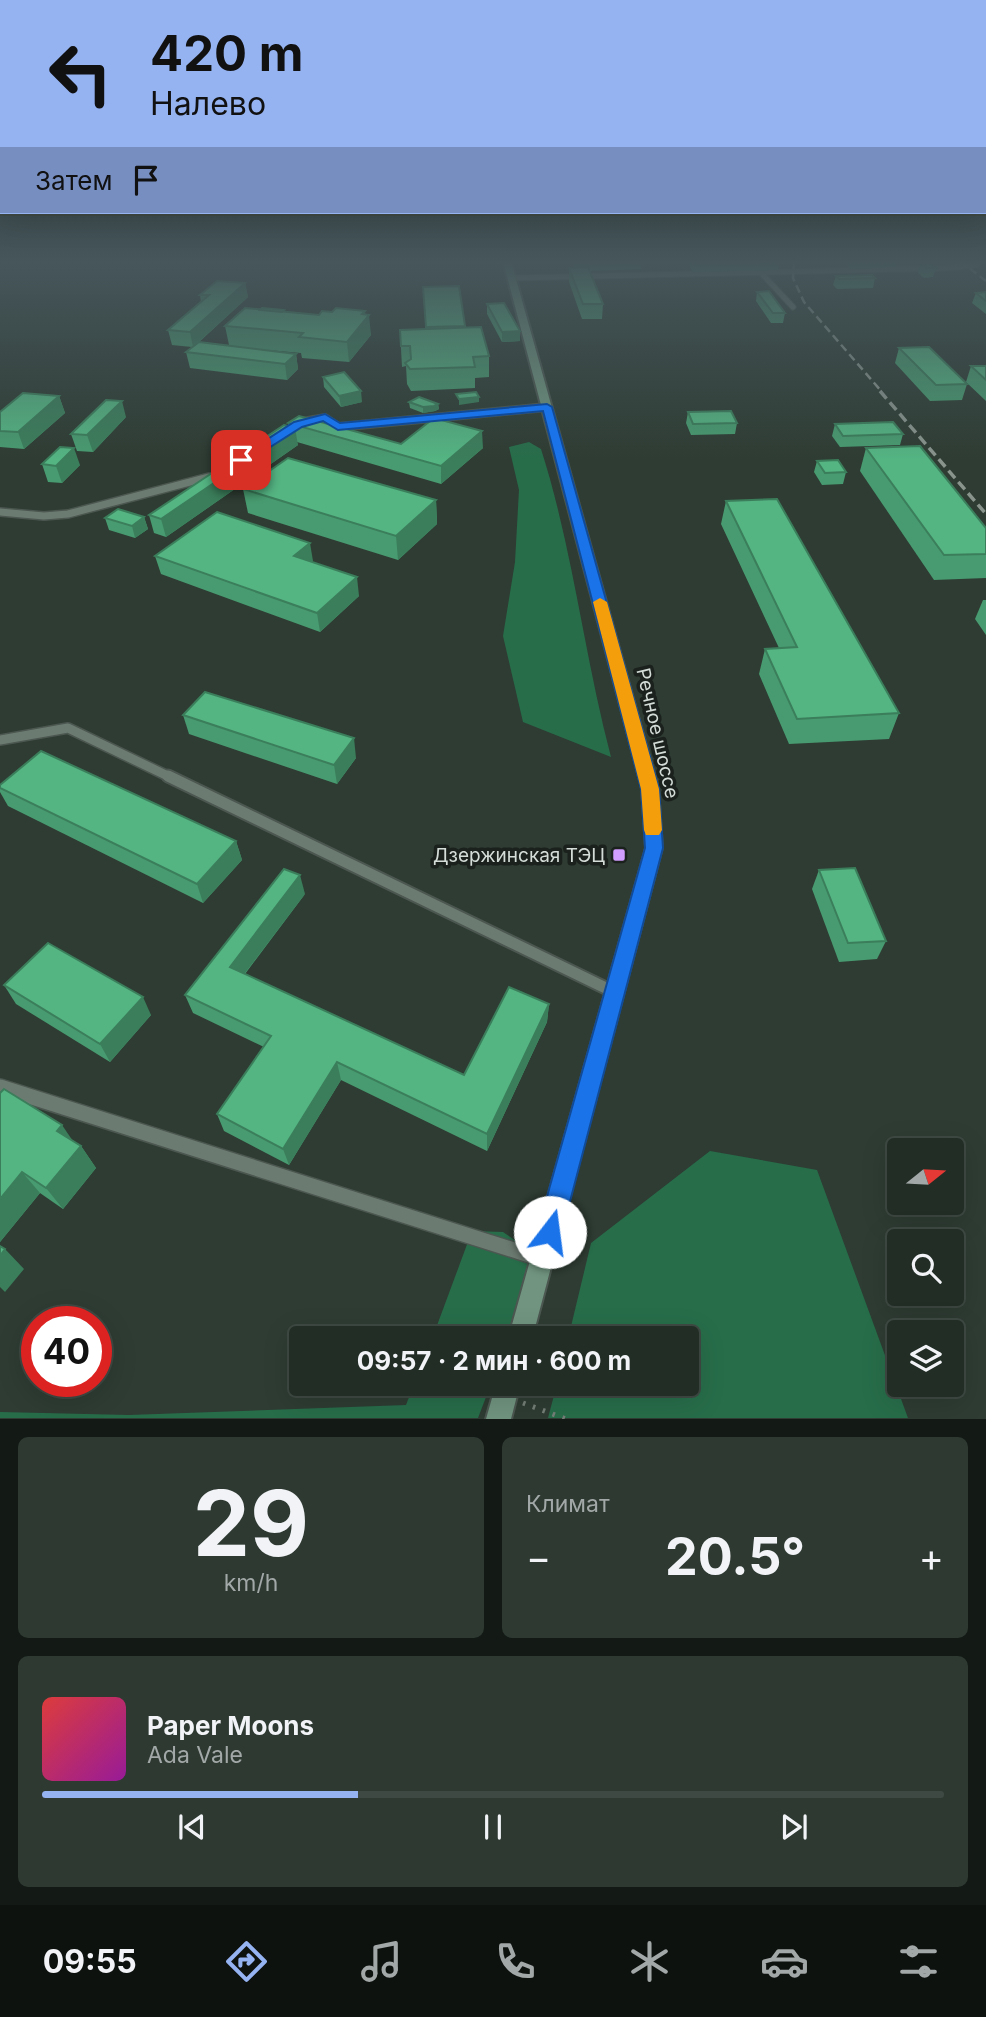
<!DOCTYPE html>
<html lang="ru">
<meta charset="utf-8">
<style>
:root{--surface:#222d26;--page:#2e3932;--text:#f1f3f6;--muted:#a2a8a7;--line:#3f4943;--accent:#95b2f1}
body{margin:0;font-family:Inter,sans-serif;background:var(--page);color:var(--text);height:100vh;display:flex;flex-direction:column;font-size:26px;white-space:nowrap}
*{box-sizing:border-box;margin:0}
p{font-size:23px;color:var(--muted)}
.icon{flex:none;width:38px;height:38px;fill:none;stroke:currentColor;stroke-width:2;stroke-linecap:round;stroke-linejoin:round}
.map{position:relative;height:1419px;overflow:hidden}
.details{display:flex;flex-direction:column;gap:18px;padding:18px;background:#131915;flex:1}
.details>*{flex:none}
.hud{position:absolute;left:0px;top:0px;width:987px;height:214px;box-shadow:0 7px 28px #0002,0 0 0 2px var(--line);background:#95b2f1;color:#111;overflow:hidden}
.needle{width:46px;rotate:72deg}
.controls{position:absolute;left:887px;top:1138px;display:grid;gap:14px}
.controls a{display:grid;place-items:center;width:77px;height:77px;border-radius:7px;background:var(--surface);box-shadow:0 7px 28px #0002,0 0 0 2px var(--line);font-size:35px}
.speed{position:absolute;left:21px;top:1306px;display:flex;gap:14px;font-size:35px;font-weight:700;text-align:center}
.speed>*{display:grid;place-content:center;width:91px;height:91px;border-radius:50%;background:var(--surface);box-shadow:0 7px 28px #0002,0 0 0 2px var(--line);line-height:1}
.speed .limit{border:10px solid #d22;background:#fff;color:#111}
.pin{position:absolute;display:grid;place-items:center;width:60px;height:60px;color:#fff;margin:-30px;border-radius:14px;box-shadow:0 4px 10px #0006}
.me{position:absolute;width:77px;margin:-38px;rotate:15deg;stroke-linejoin:round;filter:drop-shadow(0 0 5px #0008)}
.turn{display:flex;align-items:center;gap:24px;height:147px;padding:0 35px;font-size:32px}
.turn .icon{width:91px;height:91px;stroke-width:2.5}
.turn b{display:block;font-size:49px;line-height:60px}
.then{display:flex;align-items:center;height:66px;padding:0 35px;background:#0003;gap:14px;font-size:26px}
.big{font-size:52px;font-weight:700;line-height:1.1}
.details .widget{flex:1;display:flex;flex-direction:column;justify-content:center;gap:10px;min-width:0;padding:0 24px;border-radius:10px;background:var(--page)}
.details .dial{align-items:center;gap:0}
.dial b{font-size:91px;line-height:1}
.song{display:flex;align-items:center;gap:21px}
.cover{width:84px;height:84px;border-radius:10px;background:linear-gradient(135deg,hsl(0 70% 55%),hsl(300 70% 35%))}
.played{height:7px;border-radius:4px;background:linear-gradient(90deg,var(--accent) 35%,var(--line) 35%)}
.keys{display:flex;justify-content:space-around;direction:ltr}
.heat{display:flex;justify-content:space-between;align-items:center;font-size:38px;direction:ltr}
.details .tiles{flex:1;display:grid;gap:18px;grid-template-columns:1fr 1fr}
.widget:last-child{grid-column:span 2}
.trip{position:absolute;left:289px;top:1326px;width:410px;height:70px;border-radius:7px;background:var(--surface);box-shadow:0 7px 28px #0002,0 0 0 2px var(--line);font-weight:700;line-height:70px;text-align:center}
.tabs{display:flex;height:112px;justify-content:space-around;align-items:center;background:#0e120f;color:var(--muted)}
.tabs .icon{width:49px;height:49px}
.tabs .active{color:var(--accent)}
.tabs b{font-size:32px;color:var(--text)}
.map>svg:first-child{display:block}
.green{fill:#276d4a}
.lines{fill:none;stroke-linecap:round;stroke-linejoin:round}
.lane-far4-casing{stroke:#4b5750;stroke-width:7}
.lane-far3-casing{stroke:#4b5750;stroke-width:10}
.lane-far2-casing{stroke:#4b5750;stroke-width:12}
.lane-far1-casing{stroke:#4b5750;stroke-width:15}
.lane-casing{stroke:#4b5750;stroke-width:18}
.secondary-casing{stroke:#4b5750;stroke-width:4}
.path{stroke:#747f78;stroke-width:5;stroke-dasharray:2.5 8;stroke-linecap:butt}
.lane-far4{stroke:#6c7b72;stroke-width:5}
.lane-far3{stroke:#6c7b72;stroke-width:7}
.lane-far2{stroke:#6c7b72;stroke-width:9}
.lane-far1{stroke:#6c7b72;stroke-width:11}
.lane{stroke:#6c7b72;stroke-width:15}
.secondary{fill:#70947f;fill-rule:evenodd}
.rail-far1{stroke:#89948d;stroke-width:2.5;stroke-dasharray:8 4.5;stroke-linecap:butt}
.rail{stroke:#89948d;stroke-width:3.5;stroke-dasharray:10 5;stroke-linecap:butt}
.wall{fill:#489b70}
.shaded-wall{fill:#3b7e5b}
.building{fill:#54b482;stroke:#3b7e5b;stroke-width:2}
.route{fill:#1a73e8;stroke:#114b97;stroke-width:2}
.slow{fill:#f59e0b}
.poi-dot{fill:#d19dfe;stroke:#1b211d;stroke-width:2.5}
.labels{text-anchor:middle;stroke-width:7;stroke-linejoin:round;paint-order:stroke}
.street-label{font-size:19px;fill:#d5ddd8;stroke:#1b211d}
.poi-label{font-size:19px;fill:#d5ddd8;stroke:#1b211d;text-anchor:end}
</style>
<div class="map">
<svg width="986" height="1419" viewBox="0 0 986 1419">
<rect width="100%" height="100%" fill="#2e3c33"/>
<!-- green -->
<g class="green">
<path d="M529 442 541 449C573 549 584 655 611 757L523 722 503 636 515 562 519 490 509 447Z"/>
<path d="M710 1151 817 1170 908 1418H548L557 1384H686V1339H568L591 1243Z"/>
<path d="M472 1231 503 1232 542 1259 510 1339H432Z"/>
<path d="M414 1384H491L478 1418H0V1412L129 1415 406 1405Z"/>
</g>
<g class="lines">
<!-- lane-far4 casing -->
<g class="lane-far4-casing">
<g id="lane-far4">
<path d="M763 275 793 307"/>
<path d="M512 278 946 268 977 265 979 261"/>
</g>
</g>
<!-- lane-far3 casing -->
<g class="lane-far3-casing">
<g id="lane-far3">
<path d="M303 422 325 418 338 427 547 407"/>
<path d="M0 512 44 516 68 514 209 477"/>
</g>
</g>
<!-- lane-far2 casing -->
<g class="lane-far2-casing">
<path id="lane-far2" d="M0 740 68 728 172 778"/>
</g>
<!-- lane-far1 casing -->
<g class="lane-far1-casing">
<path id="lane-far1" d="M168 776 616 993"/>
</g>
<!-- lane casing -->
<g class="lane-casing">
<path id="lane" d="M0 1087 542 1259"/>
</g>
<!-- secondary casing -->
<g class="secondary-casing">
<g id="secondary">
<path d="M503 261H511L658 788 662 848 532 1339H508L646 848 642 788Z"/>
<path d="M496 1384H520L511 1419H486Z"/>
</g>
</g>
<!-- path -->
<path class="path" d="M523 1403 566 1419"/>
<!-- lane-far4 -->
<use href="#lane-far4" class="lane-far4"/>
<!-- lane-far3 -->
<use href="#lane-far3" class="lane-far3"/>
<!-- lane-far2 -->
<use href="#lane-far2" class="lane-far2"/>
<!-- lane-far1 -->
<use href="#lane-far1" class="lane-far1"/>
<!-- lane -->
<use href="#lane" class="lane"/>
<!-- secondary -->
<use href="#secondary" class="secondary"/>
<!-- rail-far1 -->
<g class="rail-far1">
<path d="M794 261 793 278 804 302 882 392"/>
<path d="M960 261 986 281"/>
</g>
<!-- rail -->
<path class="rail" d="M880 391 986 514"/>
</g>
<!-- wall -->
<g class="wall">
<path d="M572 261H641V269L589 271 603 304 602 319H582L569 282V268H575Z"/>
<path d="M690 261H779L778 270 693 272 689 266Z"/>
<path d="M847 261H898L896 267 851 269 846 265Z"/>
<path d="M917 261H944L918 262Z"/>
<path d="M921 263 936 268 933 277 924 278 918 273Z"/>
<path d="M836 276 875 278 873 288 837 289 833 285Z"/>
<path d="M245 283 248 297 198 343 229 345 225 326 284 312 319 315H365L371 335 349 362 302 358 301 353 268 350 296 354 298 369 287 380 190 368 186 352 192 347 172 345 168 330 201 302 200 295Z"/>
<path d="M459 286 465 328 489 356V377L475 378V388L411 391 407 384 406 366 402 367 400 330 426 329 423 287Z"/>
<path d="M757 292 785 313 783 323H771L756 301Z"/>
<path d="M986 292V314L972 303 976 293Z"/>
<path d="M487 304 520 331V341L502 342 487 314Z"/>
<path d="M899 348 967 384 962 400 930 401 895 363Z"/>
<path d="M971 366H986V401L966 382Z"/>
<path d="M323 377 362 402 341 407 324 387Z"/>
<path d="M59 396 65 413 24 449 0 447V412Z"/>
<path d="M409 402 438 404 439 409 435 411 423 413 410 408Z"/>
<path d="M688 412 737 423 735 434 691 435 686 423Z"/>
<path d="M126 417 93 452 77 451 71 434Z"/>
<path d="M288 423 401 444 483 448 441 484 297 442 298 445 166 537 154 533 149 515 288 426Z"/>
<path d="M835 424 903 434 900 445 840 447 832 436Z"/>
<path d="M866 448 986 528V578L934 580 860 471Z"/>
<path d="M817 461 846 472 843 484 822 485 814 472Z"/>
<path d="M42 464 80 465 62 483 48 482Z"/>
<path d="M243 489 436 500 437 524 398 560 248 513Z"/>
<path d="M726 501 899 713 889 739 789 744 759 674 765 649 779 648 721 524Z"/>
<path d="M144 517 148 529 135 538 109 530 105 518Z"/>
<path d="M155 556 313 561 311 562 359 596 320 632 161 574Z"/>
<path d="M983 600H986V635L975 619Z"/>
<path d="M183 715 356 758 337 784 189 734Z"/>
<path d="M0 785 236 841 242 860 203 903 8 806 0 792Z"/>
<path d="M819 870 886 941 877 959 839 962 812 889Z"/>
<path d="M305 894 245 974 464 1075 549 1004 547 1022 487 1151 341 1080 289 1165 224 1131 217 1114 264 1047 193 1013 185 995Z"/>
<path d="M4 985 151 1015 110 1062 16 1004Z"/>
<path d="M0 1093 81 1146 96 1168 63 1209 40 1193 0 1242Z"/>
</g>
<!-- shaded-wall -->
<g class="shaded-wall">
<path d="M245 283 248 297 193 347 190 332Z"/>
<path d="M365 311 366 319 369 315 371 335 349 362 347 342Z"/>
<path d="M520 331V341L502 342V332Z"/>
<path d="M296 354 298 369 287 380 285 364Z"/>
<path d="M361 391 362 402 341 407 339 396Z"/>
<path d="M59 396 65 413 24 449 18 432Z"/>
<path d="M479 397V402L459 405V399Z"/>
<path d="M122 401 126 417 93 452 87 435Z"/>
<path d="M438 404 439 409 435 411 423 413V407Z"/>
<path d="M295 428 298 445 166 537 161 519Z"/>
<path d="M482 431 483 448 441 484V466Z"/>
<path d="M74 448 80 465 62 483 56 466Z"/>
<path d="M436 500 437 524 398 560 396 536Z"/>
<path d="M144 517 148 529 135 538 132 526Z"/>
<path d="M310 543 313 561 297 575 294 556Z"/>
<path d="M357 577 359 596 320 632 317 613Z"/>
<path d="M354 738 356 758 337 784 334 765Z"/>
<path d="M236 841 242 860 203 903 197 884Z"/>
<path d="M300 875 305 894 236 985 230 967Z"/>
<path d="M143 997 151 1015 110 1062 100 1044Z"/>
<path d="M549 1004 547 1022 487 1151V1134Z"/>
<path d="M337 1062 341 1080 289 1165 283 1149Z"/>
<path d="M62 1125 77 1147 57 1131Z"/>
<path d="M81 1146 96 1168 63 1209 46 1188Z"/>
<path d="M22 1172 40 1193 0 1242V1199Z"/>
<path d="M5 1249 24 1269 5 1292 0 1287V1256Z"/>
</g>
<!-- building -->
<g class="building">
<path d="M921 263H929L936 268H927Z"/>
<path d="M588 267 603 304H583L569 268Z"/>
<path d="M872 275 875 278 839 279 836 276Z"/>
<path d="M217 281 245 283 190 332 168 330 209 295H200Z"/>
<path d="M459 286 465 326 426 327 423 287Z"/>
<path d="M769 291 785 313H773L757 292Z"/>
<path d="M986 292V301L976 293Z"/>
<path d="M504 303 520 331 502 332 487 304Z"/>
<path d="M245 308 319 315 322 311 332 312 336 308 365 311 362 314 369 315 347 342 299 337 303 333 225 326Z"/>
<path d="M262 308 284 310 282 312 260 310Z"/>
<path d="M481 327 489 356 473 357 475 367 410 369 405 363 411 359 410 346H401L400 330Z"/>
<path d="M199 342 296 354 285 364 186 352Z"/>
<path d="M929 347 967 384 936 385 899 348Z"/>
<path d="M971 366H986V380Z"/>
<path d="M344 372 361 391 339 396 323 377Z"/>
<path d="M476 392 479 397 459 399 456 394Z"/>
<path d="M23 393 59 396 18 432 0 431V412Z"/>
<path d="M419 397 438 404 434 406 423 407 409 402Z"/>
<path d="M106 400 122 401 87 435 71 434Z"/>
<path d="M731 411 737 423 693 424 688 412Z"/>
<path d="M299 416 401 444 434 418 482 431 441 466 288 423Z"/>
<path d="M893 422 903 434 843 436 835 424Z"/>
<path d="M284 425 295 428 161 519 149 515Z"/>
<path d="M920 446 986 528V554L944 555 866 448Z"/>
<path d="M60 447 74 448 56 466 42 464Z"/>
<path d="M288 458 436 500 396 536 243 489Z"/>
<path d="M838 460 846 472 825 473 817 461Z"/>
<path d="M777 499 899 713 797 719 765 649 797 647 726 501Z"/>
<path d="M118 509 144 517 132 526 105 518Z"/>
<path d="M217 512 310 543 294 556 357 577 317 613 155 556Z"/>
<path d="M205 692 354 738 334 765 183 715Z"/>
<path d="M41 751 236 841 197 884 0 788V785Z"/>
<path d="M855 868 886 941 848 943 819 870Z"/>
<path d="M284 869 300 875 230 967 464 1075 509 987 549 1004 487 1134 337 1062 283 1149 217 1114 271 1036 185 995Z"/>
<path d="M48 943 143 997 100 1044 4 985Z"/>
<path d="M4 1089 62 1125 57 1131 81 1146 46 1188 22 1172 0 1199V1093Z"/>
<path d="M0 1246 5 1249 0 1256Z"/>
</g>
<!-- sky -->
<linearGradient id="sky" x2="0" y2="1"><stop stop-color="#19211c"/><stop offset="0.57" stop-color="#46565b"/><stop offset="1" stop-color="#46565b" stop-opacity="0"/></linearGradient>
<rect width="986" height="460" fill="url(#sky)"/>
<!-- route -->
<path class="route" d="M547 404 552 407 659 789 663 848 562 1232 559 1241 550 1245 541 1241 537 1232 645 848 641 789 543 411 338 430 323 421 302 427 245 463 235 460 294 422 325 414 340 423Z"/>
<!-- slow -->
<path class="slow" d="M600 598 607 602 659 789 662 830 659 835H646L644 830 641 789 593 602Z"/>
<!-- markers -->
<rect class="poi-dot" x="612" y="848" width="14" height="14" rx="3.5"/>
<g class="labels">
<!-- street labels -->
<g class="street-label">
<text transform="translate(658 733) rotate(77)" y="7">Речное шоссе</text>
</g>
<!-- poi labels -->
<g class="poi-label">
<text x="605" y="862">Дзержинская ТЭЦ</text>
</g>
</g>
</svg>
<div class="controls">
<a><svg class="needle" viewBox="-14 -14 28 28"><path d="M0-13l5 13h-10z" fill="#e53935"/><path d="M0 13l5-13h-10z" fill="#a2a8a7"/></svg></a>
<a><svg class="icon" aria-label="search" viewBox="0 0 24 24"><circle cx="10" cy="10" r="6"/><path d="M15 15l6 6"/></svg></a>
<a><svg class="icon" aria-label="layers" viewBox="0 0 24 24"><path d="M12 4l9 5-9 5-9-5zM3 14l9 5 9-5"/></svg></a>
</div>
<div class="speed"><div class="limit">40</div></div>
<div class="pin" style="left:241px;top:460px;background:#d93025"><svg class="icon" aria-label="arrive" viewBox="0 0 24 24"><path d="M6 21V4h12l-3 4 3 4H6"/></svg></div>
<svg class="me" style="left:550px;top:1232px" viewBox="-20 -20 40 40"><circle r="19" fill="#fff"/><path d="M0-13L10 11 0 6-10 11z" fill="#1a73e8"/></svg>
<div class="trip">09:57 · 2 мин · 600 m</div>
<div class="hud">
<div class="turn"><svg class="icon" aria-label="left" viewBox="0 0 24 24"><path d="M17 20v-9H6M10 6l-5 5 5 5"/></svg><div><b>420 m</b>Налево</div></div>
<div class="then">Затем<svg class="icon" aria-label="arrive" viewBox="0 0 24 24"><path d="M6 21V4h12l-3 4 3 4H6"/></svg></div>
</div>
</div>
<section class="details">
<div class="tiles">
<div class="widget dial"><b>29</b><p>km/h</p></div>
<div class="widget"><p>Климат</p>
<div class="heat"><a>−</a><b class="big">20.5°</b><a>+</a></div>
</div>
<div class="widget">
<div class="song"><i class="cover"></i><div><b>Paper Moons</b><p>Ada Vale</p></div></div>
<div class="played"></div>
<div class="keys"><svg class="icon" aria-label="previous" viewBox="0 0 24 24"><path d="M18 5L8 12l10 7zM5 5v14"/></svg><svg class="icon" aria-label="pause" viewBox="0 0 24 24"><path d="M8 5v14M16 5v14"/></svg><svg class="icon" aria-label="next" viewBox="0 0 24 24"><path d="M6 5l10 7-10 7zM19 5v14"/></svg></div>
</div>
</div>
</section>
<nav class="tabs">
<b>09:55</b>
<svg class="icon active" aria-label="directions" viewBox="0 0 24 24"><path d="M12 3l9 9-9 9-9-9zM9 14v-3h6M13 9l2 2-2 2"/></svg>
<svg class="icon" aria-label="music" viewBox="0 0 24 24"><path d="M9 18V5l10-2v13"/><circle cx="6" cy="18" r="3"/><circle cx="16" cy="16" r="3"/></svg>
<svg class="icon" aria-label="phone" viewBox="0 0 24 24"><path d="M5 4h4l2 5-3 2q2 4 5 5l2-3 5 2v4C11 20 4 13 5 4z"/></svg>
<svg class="icon" aria-label="climate" viewBox="0 0 24 24"><path d="M12 3v18M4 7l16 10M4 17L20 7"/></svg>
<svg class="icon" aria-label="car" viewBox="0 0 24 24"><path d="M5 17H2v-5l4-1 3-4h7l3 4 3 1v5h-3M9 17h6M6 11h13"/><circle cx="7" cy="17" r="2"/><circle cx="17" cy="17" r="2"/></svg>
<svg class="icon" aria-label="filters" viewBox="0 0 24 24"><path d="M4 7h16M4 17h16"/><circle cx="9" cy="7" r="2"/><circle cx="15" cy="17" r="2"/></svg>
</nav>
